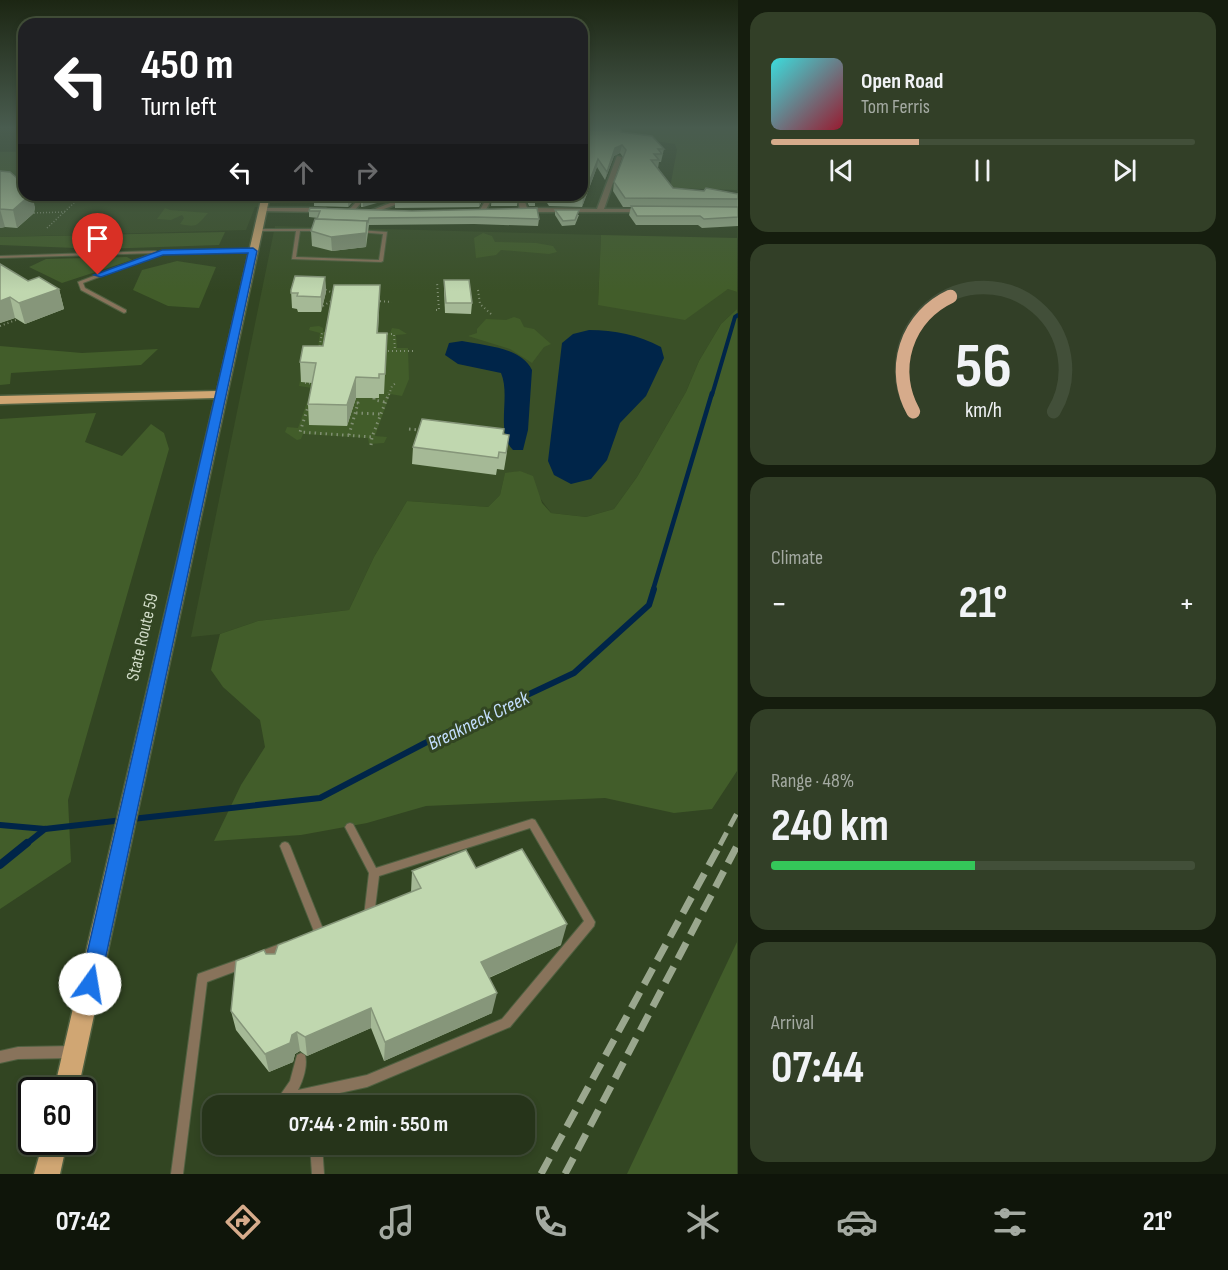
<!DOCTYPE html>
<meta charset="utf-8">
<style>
:root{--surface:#26341a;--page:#323f27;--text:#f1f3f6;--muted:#a4aaa2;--line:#424f39;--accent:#d6ab8b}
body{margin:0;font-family:"Sofia Sans Condensed",sans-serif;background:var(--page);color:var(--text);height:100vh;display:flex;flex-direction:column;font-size:22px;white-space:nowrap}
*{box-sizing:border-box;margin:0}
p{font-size:20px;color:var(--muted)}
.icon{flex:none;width:33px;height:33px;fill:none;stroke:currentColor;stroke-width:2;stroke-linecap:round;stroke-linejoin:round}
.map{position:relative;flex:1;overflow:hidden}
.details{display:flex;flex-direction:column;gap:12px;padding:12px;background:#151d0e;width:490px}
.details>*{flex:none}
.top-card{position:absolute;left:18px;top:18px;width:570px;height:183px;border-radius:18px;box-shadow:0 3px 9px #0003,0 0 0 2px var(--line);background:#202124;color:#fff;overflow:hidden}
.speed{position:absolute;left:18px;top:1077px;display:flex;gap:12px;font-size:30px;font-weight:700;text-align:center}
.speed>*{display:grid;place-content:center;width:78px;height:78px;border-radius:50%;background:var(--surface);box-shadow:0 3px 9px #0003,0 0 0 2px var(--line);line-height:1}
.speed .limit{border:3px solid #111;border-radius:9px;background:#fff;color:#111}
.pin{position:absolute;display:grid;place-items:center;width:51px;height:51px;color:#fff;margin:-62px -26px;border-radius:50% 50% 50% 0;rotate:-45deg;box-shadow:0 0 6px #0007}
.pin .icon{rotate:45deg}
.me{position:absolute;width:66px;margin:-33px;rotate:13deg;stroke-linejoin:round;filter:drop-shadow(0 0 4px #0008)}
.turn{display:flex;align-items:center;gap:21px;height:126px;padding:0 24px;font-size:27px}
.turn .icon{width:78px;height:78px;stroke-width:2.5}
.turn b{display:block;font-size:42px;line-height:51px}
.lanes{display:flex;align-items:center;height:57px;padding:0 24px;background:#0003;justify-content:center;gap:30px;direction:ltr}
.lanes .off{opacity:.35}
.big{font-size:45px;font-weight:700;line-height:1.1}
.details .tile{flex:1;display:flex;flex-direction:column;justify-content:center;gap:9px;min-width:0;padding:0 21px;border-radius:18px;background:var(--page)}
.details .dial{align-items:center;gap:0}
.dial svg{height:156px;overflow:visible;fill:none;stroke:var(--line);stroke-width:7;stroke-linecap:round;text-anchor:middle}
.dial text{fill:var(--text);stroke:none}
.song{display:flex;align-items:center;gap:18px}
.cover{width:72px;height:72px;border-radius:9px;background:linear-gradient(135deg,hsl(180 70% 55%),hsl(350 70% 35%))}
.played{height:6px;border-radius:3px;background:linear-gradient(90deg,var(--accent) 35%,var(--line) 35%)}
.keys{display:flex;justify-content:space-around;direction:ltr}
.heat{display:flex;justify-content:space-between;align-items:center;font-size:33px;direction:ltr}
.charge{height:9px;border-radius:4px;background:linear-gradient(90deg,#34c759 48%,var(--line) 0)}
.trip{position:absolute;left:202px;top:1095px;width:333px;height:60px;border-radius:18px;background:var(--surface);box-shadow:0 3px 9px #0003,0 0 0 2px var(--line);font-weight:700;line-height:60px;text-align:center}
.tabs{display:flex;height:96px;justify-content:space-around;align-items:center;background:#0f150a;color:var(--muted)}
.tabs .icon{width:42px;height:42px}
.tabs .selected{color:var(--accent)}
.tabs b{font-size:27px;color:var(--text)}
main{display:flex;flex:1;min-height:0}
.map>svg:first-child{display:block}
.built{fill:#3a5027}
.green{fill:#425d2a}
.water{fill:#002549}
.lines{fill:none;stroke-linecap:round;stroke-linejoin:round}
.stream-far3{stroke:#002549;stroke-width:4}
.stream-far2{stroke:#002549;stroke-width:4.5}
.stream-far1{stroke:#002549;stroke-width:6}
.stream{stroke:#002549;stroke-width:8}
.lane-casing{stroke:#4f6040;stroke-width:2}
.street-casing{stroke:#4f6040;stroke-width:3}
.primary-casing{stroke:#4f6040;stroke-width:3}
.path-far2{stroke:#808f73;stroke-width:1.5;stroke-dasharray:1 2;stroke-linecap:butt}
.path-far1{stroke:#808f73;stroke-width:2;stroke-dasharray:1 3;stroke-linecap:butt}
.path{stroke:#808f73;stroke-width:3;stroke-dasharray:1.5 4;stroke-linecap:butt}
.lane{fill:#88735b;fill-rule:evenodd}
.street{fill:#88735b;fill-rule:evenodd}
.primary{fill:#d0a673;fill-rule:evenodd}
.rail-far1{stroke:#9aa78e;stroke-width:5;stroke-dasharray:14 7;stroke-linecap:butt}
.rail{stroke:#9aa78e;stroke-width:7;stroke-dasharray:18 9;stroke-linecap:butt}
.wall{fill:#a5b996}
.shaded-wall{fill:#86967a}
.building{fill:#c0d7af;stroke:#86967a;stroke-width:1.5}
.route{fill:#1a73e8;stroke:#114b97;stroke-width:1.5}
.labels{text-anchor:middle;stroke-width:6;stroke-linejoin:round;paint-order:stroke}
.street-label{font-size:18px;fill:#d1dcc8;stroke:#324522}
.water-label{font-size:20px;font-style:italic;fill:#c3defd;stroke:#324522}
</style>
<main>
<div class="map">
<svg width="738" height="1174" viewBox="0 0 738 1174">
<rect width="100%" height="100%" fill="#324522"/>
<!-- built -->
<g class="built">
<path d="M0 177 24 178V195H266L263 207H255L246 230 0 237Z"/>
<path d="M275 226 601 235 598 305 729 289 737 292V309L721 324 699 361 686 392 637 477 614 509 586 517 551 513 520 471 505 474 500 495 488 507 407 501 374 557 349 610 258 621 220 634 191 637Z"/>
</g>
<!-- green -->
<g class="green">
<path d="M612 127H737V190L670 188 677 150 675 144 617 135Z"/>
<path d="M0 152H24V178L0 177Z"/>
<path d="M165 208 170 210 208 213C197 225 198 228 180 224L184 218 182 215 171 220 157 219Z"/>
<path d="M225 232 219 245 101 249 0 245V237Z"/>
<path d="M483 233 492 236 495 242 536 243 553 246 557 252 549 254 501 250 496 255 476 258 474 238Z"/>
<path d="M601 235 737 238V292L728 289 685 320 598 305Z"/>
<path d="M127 257 132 260 62 283 29 267 46 259Z"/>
<path d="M177 261 216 267 199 308 168 306 133 290 142 270Z"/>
<path d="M737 309V771L712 809 674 813 605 798 426 806 367 823 301 835 214 841 241 785 265 747 260 720 223 687 211 670 220 634 258 621 349 610 374 557 407 501 488 507 500 495 505 473 520 471 533 476 542 503 551 513 586 517 614 509 637 477 686 392 699 361 721 324Z"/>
<path d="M514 317 520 319 524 327 534 329 551 344 544 347 532 363 510 349 468 336 477 333V329L486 319 506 320Z"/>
<path d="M319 326 323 328V332L390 333 392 328 399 329 407 334 396 335 397 348H408L409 379 402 396 390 394 375 436 387 437 384 443 369 444 368 438 303 434 301 439 297 440 285 432 287 427 298 428 312 388 299 386 303 364 316 362 320 333 309 330 310 327Z"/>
<path d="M0 346 82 353 158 349 141 365 11 373 10 384 0 385Z"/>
<path d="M96 413 85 442 122 456 151 424 164 433 169 449 68 800 71 862 0 909V419Z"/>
<path d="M737 942V1174H627Z"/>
</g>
<!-- water -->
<g class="water">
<path d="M589 330C615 330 638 335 661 347L664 358 646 396 620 423 607 460 591 479 571 484 554 475 548 461 562 343 573 334Z"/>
<path d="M462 341C486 346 521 347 532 370L528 430 523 450H513C495 432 511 396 501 373L458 364 445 355 449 343Z"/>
</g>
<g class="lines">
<!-- stream-far3 -->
<path class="stream-far3" d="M712 395 735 317 738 315"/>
<!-- stream-far2 -->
<path class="stream-far2" d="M653 590 712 393"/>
<!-- stream-far1 -->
<g class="stream-far1">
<path d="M132 819 320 798 425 743 574 673 649 605 654 589"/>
<path d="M0 825 45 829 123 820"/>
<path d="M25 845 45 829"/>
</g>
<!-- stream -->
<path class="stream" d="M0 865 27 843"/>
<!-- lane casing -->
<g class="lane-casing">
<g id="lane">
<path d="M256 229H324V231H300L296 257 379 260 383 234 358 232 356 231 358 230 387 232 383 261 381 262 292 259 296 231H256Z"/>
<path d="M253 250 255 251V252L163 253 83 283 85 288 126 310V312L124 313 81 290 78 282 154 253 0 258V256L154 251H156V253L162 251Z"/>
<path d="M532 819 535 820 595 922 594 926 510 1027 367 1087 317 1098 318 1106H306V1100L285 1106H247L249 1102 253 1100 281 1094 290 1081 297 1055 301 1053 305 1055C308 1065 303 1081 298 1090L367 1075 502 1019 584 921 530 828 379 876 374 916 373 919 369 921 365 919 364 916 369 873 345 827 347 824 350 823 353 824 376 868Z"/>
<path d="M285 842 288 843 290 846 325 934 324 938 320 939 316 938 315 934 280 846 282 843Z"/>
<path d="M285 942 289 943 290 947 289 951 260 962 256 961 255 957 256 953Z"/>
<path d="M243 958 247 959 248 963 247 967 207 982 183 1174H171L197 978 198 974Z"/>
<path d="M73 1046 77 1048 79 1052 77 1056 73 1058 18 1059 0 1063V1051L18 1047Z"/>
<path d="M310 1144H322L324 1174H312Z"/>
</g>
</g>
<!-- street casing -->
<g class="street-casing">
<g id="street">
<path d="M617 156 622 157 604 209H646L648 210V212H523L520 210 517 195H523L527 208 597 209Z"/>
<path d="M362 195H368L353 212H349V210Z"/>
<path d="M421 195H436L403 202 373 213 370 211 400 199Z"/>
<path d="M484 195H490L492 199 485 211 483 212 480 210 486 199Z"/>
<path d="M260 208H325L328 210 325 212 262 211 259 209Z"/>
</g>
</g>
<!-- primary casing -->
<g class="primary-casing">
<g id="primary">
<path d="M262 195H270L78 1090H54L215 398 0 404V396L217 391Z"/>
<path d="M43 1142H67L60 1174H34Z"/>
</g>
</g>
<!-- path-far2 -->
<g class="path-far2">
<path d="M31 213 65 212"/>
<path d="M47 228 75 202"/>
</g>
<!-- path-far1 -->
<g class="path-far1">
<path d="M322 288 335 294"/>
<path d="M478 290 480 304 491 314"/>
<path d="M376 301 392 302"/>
<path d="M323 306 333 300"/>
<path d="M436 310H439L437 282"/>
<path d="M0 326 16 320"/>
<path d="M383 334H394L395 351"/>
<path d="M319 350 322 333H328"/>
<path d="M384 351H413"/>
<path d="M305 383 316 384"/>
<path d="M389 395 392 386 397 382"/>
</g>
<!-- path -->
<g class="path">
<path d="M374 398V400L385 402"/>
<path d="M309 404 300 432 372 437 389 393"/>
<path d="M356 413 381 414"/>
<path d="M409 429 420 430"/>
<path d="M349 435 358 403H355"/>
<path d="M371 445 372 437"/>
</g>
<!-- lane -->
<use href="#lane" class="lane"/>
<!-- street -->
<use href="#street" class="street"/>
<!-- primary -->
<use href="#primary" class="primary"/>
<!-- rail-far1 -->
<path class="rail-far1" d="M720 845 738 811"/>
<!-- rail -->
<g class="rail">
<path d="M541 1174 721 843"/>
<path d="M565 1174 738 844"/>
</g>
</g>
<!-- wall -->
<g class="wall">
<path d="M582 127 621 132 664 149 661 162H659L658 168 673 188 738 194V226L702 228 698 225H636L629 215 631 207H623L613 191 614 182 623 157 620 153 614 156 605 180 597 167 582 207 549 206 542 195H582Z"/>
<path d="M0 171 35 207 34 213 17 228 5 227 0 228Z"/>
<path d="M314 195H359L348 207 314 206Z"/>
<path d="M363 195V207H361V198Z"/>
<path d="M484 195 483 199 479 207 395 208V199Z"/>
<path d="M492 195H518L517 206H491Z"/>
<path d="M524 195H535V206H529Z"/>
<path d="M555 210 579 215 575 225 562 226 555 215Z"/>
<path d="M309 211 539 219 538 226 474 224 369 225 366 247 332 251 312 246 311 231 318 218 309 217Z"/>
<path d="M0 264 28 281 59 289 64 309 25 324 15 318 0 323Z"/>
<path d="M325 277 326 292 321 312H298L297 309 292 308 291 290Z"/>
<path d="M444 280 472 303 471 314 445 313 444 290Z"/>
<path d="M380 285 378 333H387L384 394H379V398H356L347 426 309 425 308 404 312 383 301 382 300 362 323 346Z"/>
<path d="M503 434 507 452 504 470 497 469 496 475 412 464 413 447Z"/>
<path d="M476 868 561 945 489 978 492 1013 384 1061 371 1028 307 1056 300 1051 295 1054 293 1062 269 1072 236 1030 231 1011 266 954H275L411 892 412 871Z"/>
</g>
<!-- shaded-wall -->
<g class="shaded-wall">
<path d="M622 145 620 153 614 156 605 180 607 172 615 148Z"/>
<path d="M598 159 597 167 582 207 583 198Z"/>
<path d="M30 195H32L35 207 34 213 17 228 13 210Z"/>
<path d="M351 195H359L348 207V198Z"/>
<path d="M374 195H405L363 207V198Z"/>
<path d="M481 195H484L483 199 479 207V198Z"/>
<path d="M0 209 5 227 0 228Z"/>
<path d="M367 221 366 247 332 251 331 237Z"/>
<path d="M325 277 326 292 321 312V297Z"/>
<path d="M59 289 64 309 25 324 19 303Z"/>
<path d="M10 297 15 318 0 323V301Z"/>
<path d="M356 377V398L347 426V405Z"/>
<path d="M567 924 561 945 477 983 481 962Z"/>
<path d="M497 993 492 1013 384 1061 385 1042Z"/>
<path d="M371 1008V1028L307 1056 305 1037Z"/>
<path d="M297 1032 300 1051 295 1054 293 1062 269 1072 265 1054Z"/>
</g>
<!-- building -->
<g class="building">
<path d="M582 127H621V132L652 136 664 149H658L662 154H654L659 160H651L673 188 704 191 706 188 738 194V199L625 198 614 182 626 150 622 145 615 148 607 172 598 159 583 198 550 197 549 195H582Z"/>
<path d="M0 171 10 172 24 184V195H30L13 210 0 209Z"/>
<path d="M314 195H351L348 198 314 197Z"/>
<path d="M363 195H374L361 198Z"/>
<path d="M410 195H481L479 198 395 199Z"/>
<rect x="492" y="195" width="26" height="2"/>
<path d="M529 195H535L536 197H530Z"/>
<path d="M631 206 738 207V217L704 219 700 216H637Z"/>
<path d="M310 208 412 211 537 208 539 219 475 217 369 218 368 222 367 221 317 219 320 211H309Z"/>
<path d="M555 210H579L575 220 563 221Z"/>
<path d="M315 219 367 221 366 233 331 237 311 231Z"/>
<path d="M0 264 28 281 39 277 59 289 19 303 10 297 0 301Z"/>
<path d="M295 276 325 277 321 297 297 296 298 293H291V290Z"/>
<path d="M444 280H469L472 303H446Z"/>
<path d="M334 285H380L377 333H387L385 374H379V378L356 377 347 405 308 404 316 363 300 362 303 346H323Z"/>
<path d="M422 419 504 429 503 434 509 435 506 453 499 452 498 458 413 447Z"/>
<path d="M522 849 567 924 481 962 497 993 385 1042 371 1008 305 1037 297 1032 292 1035 290 1043 265 1054 231 1011 236 961 264 950 266 954H275L278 945 421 888 412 871 466 850 476 868Z"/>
</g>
<!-- sky -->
<linearGradient id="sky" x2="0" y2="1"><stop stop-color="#1c2613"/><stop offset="0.44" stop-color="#495c4f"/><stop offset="1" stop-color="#495c4f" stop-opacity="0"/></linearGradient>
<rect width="738" height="291" fill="url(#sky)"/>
<!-- route -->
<path class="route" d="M253 248 257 251 100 984 97 992 90 994 83 992 80 984 248 253 163 255 101 277 94 275 162 250Z"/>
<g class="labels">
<!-- street labels -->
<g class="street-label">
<text transform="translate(142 637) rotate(-77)" y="6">State Route 59</text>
</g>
<!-- water labels -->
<g class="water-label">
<text transform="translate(478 720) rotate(-26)" y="7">Breakneck Creek</text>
</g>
</g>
</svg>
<div class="speed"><div class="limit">60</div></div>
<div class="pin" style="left:98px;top:275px;background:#d93025"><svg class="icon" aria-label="arrive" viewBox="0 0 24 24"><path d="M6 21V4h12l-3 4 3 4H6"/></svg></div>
<svg class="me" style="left:90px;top:984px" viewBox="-20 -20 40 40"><circle r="19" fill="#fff"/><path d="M0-13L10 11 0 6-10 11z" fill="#1a73e8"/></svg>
<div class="trip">07:44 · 2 min · 550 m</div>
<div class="top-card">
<div class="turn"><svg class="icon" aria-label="left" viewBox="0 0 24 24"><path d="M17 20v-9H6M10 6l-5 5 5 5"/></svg><div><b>450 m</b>Turn left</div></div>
<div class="lanes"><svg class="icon" aria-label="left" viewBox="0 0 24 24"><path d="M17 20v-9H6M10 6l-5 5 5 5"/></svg><svg class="icon off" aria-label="ahead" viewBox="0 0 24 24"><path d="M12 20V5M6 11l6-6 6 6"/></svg><svg class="icon off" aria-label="right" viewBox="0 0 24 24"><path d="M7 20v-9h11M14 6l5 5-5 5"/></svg></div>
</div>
</div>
<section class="details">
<div class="tile">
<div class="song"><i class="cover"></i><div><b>Open Road</b><p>Tom Ferris</p></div></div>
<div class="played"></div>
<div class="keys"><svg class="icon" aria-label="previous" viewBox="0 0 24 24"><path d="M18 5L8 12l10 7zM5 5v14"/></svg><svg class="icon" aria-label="pause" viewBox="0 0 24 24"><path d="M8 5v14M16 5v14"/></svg><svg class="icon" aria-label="next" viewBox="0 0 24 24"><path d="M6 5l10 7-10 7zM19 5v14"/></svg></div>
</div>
<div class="tile dial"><svg viewBox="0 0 100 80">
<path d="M14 69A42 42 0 1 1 86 69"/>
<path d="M14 69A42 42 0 0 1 33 10" stroke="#d6ab8b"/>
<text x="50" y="56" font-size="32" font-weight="700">56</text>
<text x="50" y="72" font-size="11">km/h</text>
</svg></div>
<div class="tile"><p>Climate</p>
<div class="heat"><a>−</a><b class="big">21°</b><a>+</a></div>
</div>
<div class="tile"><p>Range · 48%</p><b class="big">240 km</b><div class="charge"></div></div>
<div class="tile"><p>Arrival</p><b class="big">07:44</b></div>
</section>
</main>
<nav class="tabs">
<b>07:42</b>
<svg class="icon selected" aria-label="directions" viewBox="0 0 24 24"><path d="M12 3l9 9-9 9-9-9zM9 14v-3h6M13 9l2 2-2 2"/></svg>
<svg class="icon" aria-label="music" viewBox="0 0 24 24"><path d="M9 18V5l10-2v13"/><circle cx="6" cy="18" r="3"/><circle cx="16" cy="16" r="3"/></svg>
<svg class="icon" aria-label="phone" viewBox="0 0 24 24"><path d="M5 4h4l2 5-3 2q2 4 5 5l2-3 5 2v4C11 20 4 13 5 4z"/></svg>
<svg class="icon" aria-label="climate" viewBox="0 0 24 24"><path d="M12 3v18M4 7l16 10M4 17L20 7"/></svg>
<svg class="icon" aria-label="car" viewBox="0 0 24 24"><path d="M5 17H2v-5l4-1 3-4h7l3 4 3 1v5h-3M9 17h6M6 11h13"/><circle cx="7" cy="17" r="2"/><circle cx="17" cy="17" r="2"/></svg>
<svg class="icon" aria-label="filters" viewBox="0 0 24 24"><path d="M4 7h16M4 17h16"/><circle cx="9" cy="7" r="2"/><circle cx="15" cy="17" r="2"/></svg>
<b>21°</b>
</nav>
